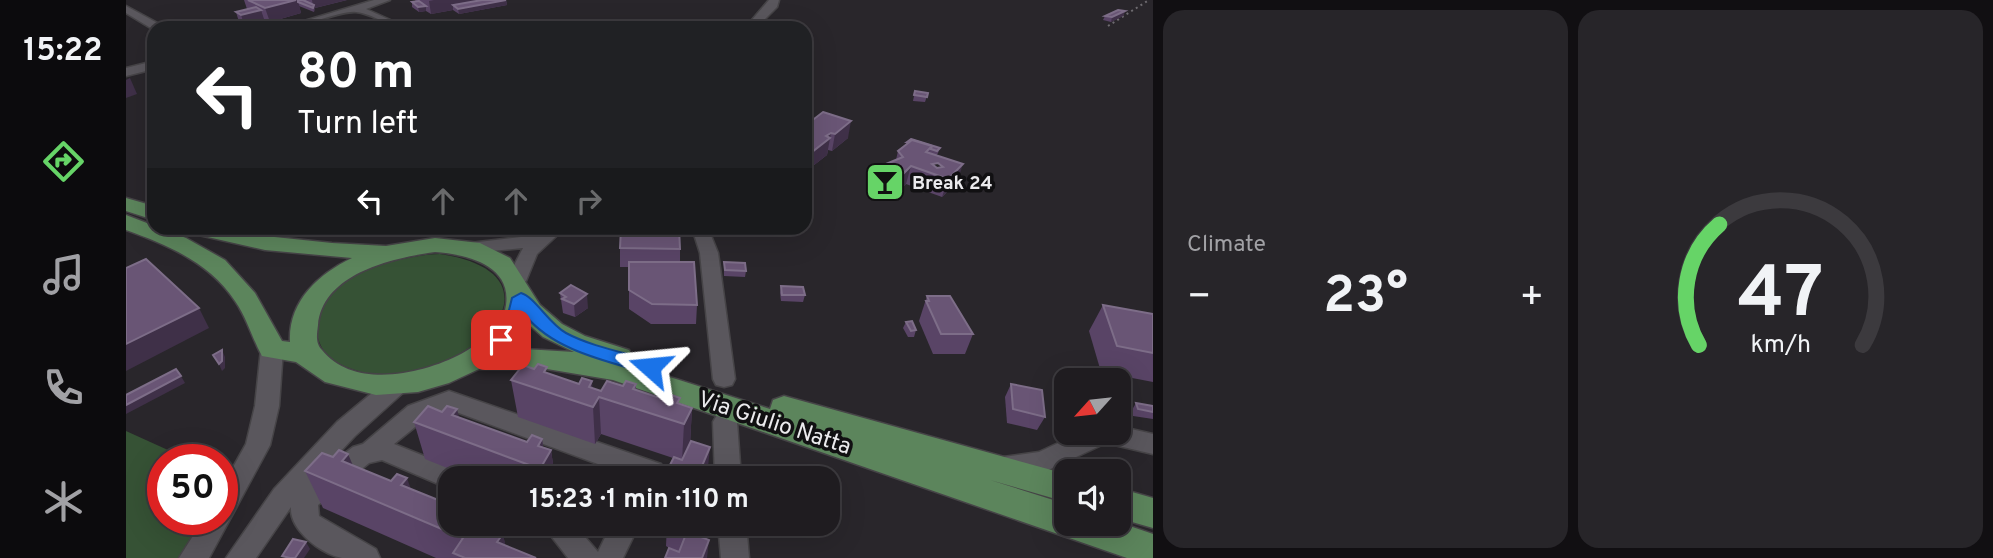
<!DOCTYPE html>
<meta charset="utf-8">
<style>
:root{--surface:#1f1c20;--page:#272529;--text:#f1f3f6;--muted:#a1a1a5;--line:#3c3a3e;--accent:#66d467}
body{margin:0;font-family:Overpass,sans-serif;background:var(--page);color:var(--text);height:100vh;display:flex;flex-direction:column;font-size:26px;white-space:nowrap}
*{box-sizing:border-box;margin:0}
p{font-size:23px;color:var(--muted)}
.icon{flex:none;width:38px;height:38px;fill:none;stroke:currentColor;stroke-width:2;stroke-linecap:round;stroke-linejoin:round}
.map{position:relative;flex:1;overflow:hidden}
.drawer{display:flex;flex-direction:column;gap:10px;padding:10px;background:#110f12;width:840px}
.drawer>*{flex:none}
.banner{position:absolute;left:21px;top:21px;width:665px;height:214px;border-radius:21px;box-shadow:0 7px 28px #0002,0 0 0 2px var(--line);background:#202124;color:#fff;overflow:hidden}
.needle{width:46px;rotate:243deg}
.fabs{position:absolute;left:928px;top:368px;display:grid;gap:14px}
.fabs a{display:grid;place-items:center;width:77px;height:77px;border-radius:14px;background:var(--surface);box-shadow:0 7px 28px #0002,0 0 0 2px var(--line);font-size:35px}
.speed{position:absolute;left:21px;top:444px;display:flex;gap:14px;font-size:35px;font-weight:700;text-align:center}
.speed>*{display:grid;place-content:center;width:91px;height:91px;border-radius:50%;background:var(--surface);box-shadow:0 7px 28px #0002,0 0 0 2px var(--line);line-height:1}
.speed .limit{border:10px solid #d22;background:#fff;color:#111}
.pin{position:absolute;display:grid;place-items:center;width:60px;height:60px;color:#fff;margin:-30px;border-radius:14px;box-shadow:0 4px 10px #0006}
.me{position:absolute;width:77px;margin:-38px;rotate:288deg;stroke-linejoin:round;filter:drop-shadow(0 0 5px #0008)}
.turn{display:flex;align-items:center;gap:24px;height:147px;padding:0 35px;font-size:32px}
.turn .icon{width:91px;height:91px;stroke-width:2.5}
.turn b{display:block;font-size:49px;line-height:60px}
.lanes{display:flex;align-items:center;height:66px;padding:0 35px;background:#0003;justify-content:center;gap:35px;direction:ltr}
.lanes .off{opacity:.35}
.big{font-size:52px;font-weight:700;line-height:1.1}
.drawer .widget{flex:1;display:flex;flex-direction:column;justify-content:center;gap:10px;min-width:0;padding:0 24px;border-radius:21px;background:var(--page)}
.drawer .dial{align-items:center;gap:0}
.dial svg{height:182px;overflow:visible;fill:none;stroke:var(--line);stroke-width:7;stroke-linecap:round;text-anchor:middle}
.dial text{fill:var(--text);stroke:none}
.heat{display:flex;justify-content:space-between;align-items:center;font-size:38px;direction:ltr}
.drawer .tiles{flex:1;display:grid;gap:10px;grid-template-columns:repeat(2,1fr)}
.trip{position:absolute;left:312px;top:466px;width:402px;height:70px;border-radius:21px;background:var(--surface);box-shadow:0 7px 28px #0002,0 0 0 2px var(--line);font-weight:700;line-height:70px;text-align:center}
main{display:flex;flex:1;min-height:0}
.menu{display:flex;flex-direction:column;width:126px;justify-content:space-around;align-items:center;background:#0c0b0d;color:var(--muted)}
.menu .icon{width:49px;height:49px}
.menu .active{color:var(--accent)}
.menu b{font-size:32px;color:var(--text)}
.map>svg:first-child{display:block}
.green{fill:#365235}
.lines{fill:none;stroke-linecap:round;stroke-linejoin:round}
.minor-casing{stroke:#464447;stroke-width:3}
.major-casing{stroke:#464447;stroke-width:3}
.path{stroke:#6e6b70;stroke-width:2;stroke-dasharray:2 3.5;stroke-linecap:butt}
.minor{fill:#5a575d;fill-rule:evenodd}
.major{fill:#5c855c;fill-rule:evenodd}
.wall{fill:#594466;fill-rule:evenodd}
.shaded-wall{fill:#3f3048}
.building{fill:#695575;stroke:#7d6d88;stroke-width:2;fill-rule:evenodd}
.route{fill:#1a73e8;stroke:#114b97;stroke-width:2}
.labels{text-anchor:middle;stroke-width:7;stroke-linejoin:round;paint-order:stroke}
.poi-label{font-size:19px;font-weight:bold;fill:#ebeaed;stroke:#111012;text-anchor:start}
.near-street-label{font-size:23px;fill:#ebeaed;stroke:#111012}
</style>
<main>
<nav class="menu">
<b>15:22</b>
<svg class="icon active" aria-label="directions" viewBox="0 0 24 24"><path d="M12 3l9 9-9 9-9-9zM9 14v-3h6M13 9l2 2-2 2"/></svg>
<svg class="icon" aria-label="music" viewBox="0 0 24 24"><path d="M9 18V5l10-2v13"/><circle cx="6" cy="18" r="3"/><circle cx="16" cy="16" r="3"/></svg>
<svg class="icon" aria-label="phone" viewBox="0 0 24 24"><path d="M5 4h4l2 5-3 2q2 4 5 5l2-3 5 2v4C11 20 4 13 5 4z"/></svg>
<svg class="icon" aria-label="climate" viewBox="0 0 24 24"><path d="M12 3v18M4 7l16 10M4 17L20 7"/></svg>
</nav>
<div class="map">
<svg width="1027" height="558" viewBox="0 0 1027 558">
<rect width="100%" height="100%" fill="#29262b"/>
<!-- green -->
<g class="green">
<path d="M314 254C460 276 326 403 229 370 216 366 201 359 195 346 166 283 270 255 314 254Z"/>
<path d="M0 431 64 460H37V520H79L53 558H0Z"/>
</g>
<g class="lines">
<!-- minor casing -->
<g class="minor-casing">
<g id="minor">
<path d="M248 0H264L240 9 282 28C262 28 249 14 230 12 215 10 178 28 155 28Z"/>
<path d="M643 0H653L651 7 630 28H619Z"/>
<path d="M0 6 37 26 38 28 28 30 0 13Z"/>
<path d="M28 61V69L0 76V68Z"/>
<path d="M417 228H439L411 254 400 281 390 287 380 281 397 248 344 253 335 248 344 243 395 237Z"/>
<path d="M566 228H582L592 253 609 379 606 385 598 387 590 385 587 379 574 253Z"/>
<path d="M146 341 154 344 157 349 153 406 144 445 83 558H53L77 520H96V487L120 444 129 406 135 349 138 344Z"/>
<path d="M271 377 279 379 282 385 279 391 229 436 198 469 227 447 237 444 282 406 323 391 535 464 539 472 536 478H510L322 409 299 419 268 444 333 470 337 478H324V489L256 460 243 463 192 505 193 516 250 549 254 558C242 558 227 558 216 558 195 554 163 530 165 507L130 558H100L148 489 211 422 263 379Z"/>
<path d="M599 413 607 415 611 422 615 478H589L587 422 591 415Z"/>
<path d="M992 426 1027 434V454L980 443 916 473 879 477 870 474 866 466 870 458 913 452 956 432H992Z"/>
<path d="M415 523H447L472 552 486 523H514L497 558H442Z"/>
<path d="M592 523H620L623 558H595Z"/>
</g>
</g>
<!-- major casing -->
<g class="major-casing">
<g id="major">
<path d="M0 198 28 206V220L0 211Z"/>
<path d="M0 215 60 238 99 260 129 293 156 341 164 342C162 302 192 274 226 258L139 250 64 233 61 228H96L139 236 206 243 260 246 309 238 354 243 384 258 414 305 436 324 459 336 503 350 507 357 503 364 644 409 647 400 658 396 940 474V502L864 480 940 504V523L992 522 1027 534V558H1001L487 380 421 369H353L323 383 292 392 250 395 199 382 170 362 136 356C126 338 121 318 109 301 84 263 42 245 0 230ZM309 252C338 254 386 264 380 305 377 328 354 343 335 354 297 374 228 390 196 350 189 343 191 334 192 325 197 273 267 258 309 252ZM400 322 417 337 448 352 382 348Z"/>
<path d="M992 488 1027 498V528L992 518Z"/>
</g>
</g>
<!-- path -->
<path class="path" d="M982 26 1023 0"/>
<!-- minor -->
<use href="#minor" class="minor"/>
<!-- major -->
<use href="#major" class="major"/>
</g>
<!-- wall -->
<g class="wall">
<path d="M118 0H221L189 8 188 12 173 6 175 13 144 22 138 19 118 24 113 22 110 12 121 9Z"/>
<path d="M289 0H380L381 5 333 14 327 10 305 14 300 11 293 12 286 7V2H290Z"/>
<path d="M999 11 997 16 985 22 977 20 979 16Z"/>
<path d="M789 91 802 93 799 102 787 101Z"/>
<path d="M679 126 722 138 706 151 702 150 701 155 683 169 679 168Z"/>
<path d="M781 142 814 148 812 153 810 156 831 182 816 197 780 184 772 192 751 184 755 166 770 160 772 151 780 144ZM812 163 817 167 811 168 806 164Z"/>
<path d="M494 248 554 249V262L571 305 570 324H525L503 309V267H494Z"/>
<path d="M598 262 620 271 619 277 598 276Z"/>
<path d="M655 286 679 295 677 302 655 301 654 293Z"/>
<path d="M434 293 462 308 449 317 437 313Z"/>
<path d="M801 296 847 334 839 354H807L793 321Z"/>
<path d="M977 305 1027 314V382L975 372 963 331Z"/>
<path d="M780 322 790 330 788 337H782L777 328Z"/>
<path d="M422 374 475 391 510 384V390L566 408 564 444 581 478H543V467L547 458 475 434 469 444 392 417 385 380Z"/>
<path d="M885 384 919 417 911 430 881 423 879 397Z"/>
<path d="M1010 403 1027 406V419L1007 416 1006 410Z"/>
<path d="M333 417 401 442 416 439 417 447 425 450 429 478H346L299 459 288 422Z"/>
<path d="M207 457 285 489 324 523H355L359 537 377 534 379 545 410 558H310L197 508 179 471Z"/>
<path d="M541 523H580V528L576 538V558L543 549V548L540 546Z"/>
</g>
<!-- shaded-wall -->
<g class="shaded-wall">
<path d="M172 0 175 13 144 22 139 8Z"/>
<path d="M186 0H221L189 8 188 12Z"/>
<path d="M308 0H380L381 5 333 14 332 9 327 5V10L305 14 303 1Z"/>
<path d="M300 6V11L293 12 292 7Z"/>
<path d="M135 10 138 19 118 24 115 15Z"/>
<path d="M999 11 997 16 985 22 986 17Z"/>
<path d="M4 78 11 94 0 98V80Z"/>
<path d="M725 121 722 138 706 151 709 134Z"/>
<path d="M705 133 701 155 683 169 686 152Z"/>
<path d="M837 164 831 182 816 197 822 179Z"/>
<path d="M785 166 780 184 772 192 777 174Z"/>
<path d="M461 294 462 308 449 317 448 304Z"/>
<path d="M73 308 83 328 0 371V344Z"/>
<path d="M96 350 99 357V368L96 371 93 364Z"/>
<path d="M55 376 59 383 0 414V405Z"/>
<path d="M466 381 468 406 473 397 475 434 469 444 467 407 463 387Z"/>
<path d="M566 408 564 445 556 461 558 424Z"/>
<path d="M331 409 339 441 326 415Z"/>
<path d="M416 439 419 461 425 450 429 478H415L412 446Z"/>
<path d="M584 447 581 478H571Z"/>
<path d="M222 454 238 491 216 461Z"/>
<path d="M281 478 294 515 275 485Z"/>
<path d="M337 523H355L363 554Z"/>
<path d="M571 523H580V528L568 558 567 534Z"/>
<path d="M377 534 382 558 371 542Z"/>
<path d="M583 540 581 558H576Z"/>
<path d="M180 542 184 549 178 558H169Z"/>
</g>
<!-- building -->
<g class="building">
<path d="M122 0H170L139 8Z"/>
<path d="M172 0H177L188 5 187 8 172 2Z"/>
<path d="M356 0H380L332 9 327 5Z"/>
<path d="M293 1 300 6 292 7 286 2Z"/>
<path d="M130 7 135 10 115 15 110 12Z"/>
<path d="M992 10 999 11 986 17 979 16Z"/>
<path d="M789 91 802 93 801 97 788 95Z"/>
<path d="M697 112 725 121 709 134 705 133 700 136 704 138 686 152 679 149V126Z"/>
<path d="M785 139 814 148 811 151 805 149 806 146 786 140 783 142H781Z"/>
<path d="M786 140 806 146 800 152 837 164 822 179 785 166 777 174 755 166 777 157 772 151ZM812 163 817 167 811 168 806 164Z"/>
<path d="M495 228H553L554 249 494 248Z"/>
<path d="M20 259 73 308 0 344V268Z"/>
<path d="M503 262H568L571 305 526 304 503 290Z"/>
<path d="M598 262 619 263 620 271 599 270Z"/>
<path d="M445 285 461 294 448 304 436 299 440 297 434 293Z"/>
<path d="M655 286 677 287 679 295H656Z"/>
<path d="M801 296H824L847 334H815L800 301H803Z"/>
<path d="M977 305 1027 314V353L991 346Z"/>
<path d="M786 321 790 330 785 331 780 322Z"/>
<path d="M96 350V361L93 364 87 355Z"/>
<path d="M412 364 421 367 418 372 453 384 456 378 466 381 463 387 475 391 481 381 497 386 500 381 510 384 507 389 540 400 543 394 554 398 551 403 566 408 558 424 473 397 467 407 385 380 397 365 408 369Z"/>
<path d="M50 369 55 376 0 405V395Z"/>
<path d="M885 384 916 390 919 417 887 409Z"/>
<path d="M1010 403 1027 406V412L1012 409Z"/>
<path d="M302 406 316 412 321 406 331 409 326 415 401 442 406 435 416 439 412 446 425 450 414 469 288 422Z"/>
<path d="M565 441 584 447 571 478H548L552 470 543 467 548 457 556 460Z"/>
<path d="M213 450 222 454 216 461 265 481 271 474 281 478 275 485 322 504 324 502V523H350L345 531 360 537 365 529 377 534 371 542 410 558H339L327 553 337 538 179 471 196 453 207 457Z"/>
<path d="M546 523H571L567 534 583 540 576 558H539L543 548 553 552 560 534 544 527Z"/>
<path d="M167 539 180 542 169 558H164L156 556Z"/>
</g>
<!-- route -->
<path class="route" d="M395 293C409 297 423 324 440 333 466 347 501 353 530 362L533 367 524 374C481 361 428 351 399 315L381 344H369L366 340 381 318 386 298Z"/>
<!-- icons -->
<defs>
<g id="bar-square" transform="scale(2.0125)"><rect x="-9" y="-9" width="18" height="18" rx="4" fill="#66d467" stroke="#111012"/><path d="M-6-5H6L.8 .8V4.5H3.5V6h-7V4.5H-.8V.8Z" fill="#111"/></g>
</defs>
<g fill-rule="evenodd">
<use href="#bar-square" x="759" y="182"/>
</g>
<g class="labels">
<!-- poi labels -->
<g class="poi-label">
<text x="786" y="189">Break 24</text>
</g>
<!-- near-street labels -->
<g class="near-street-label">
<text transform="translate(649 422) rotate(18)" y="8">Via Giulio Natta</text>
</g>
</g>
</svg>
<div class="fabs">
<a><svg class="needle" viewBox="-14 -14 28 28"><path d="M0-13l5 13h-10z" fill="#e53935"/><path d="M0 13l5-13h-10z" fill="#a1a1a5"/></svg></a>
<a><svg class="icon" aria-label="sound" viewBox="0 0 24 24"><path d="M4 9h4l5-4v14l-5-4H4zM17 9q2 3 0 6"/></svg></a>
</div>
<div class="speed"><div class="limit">50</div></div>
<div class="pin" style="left:375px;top:340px;background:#d93025"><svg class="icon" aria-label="arrive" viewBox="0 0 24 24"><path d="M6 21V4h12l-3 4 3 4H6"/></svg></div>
<svg class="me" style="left:524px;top:367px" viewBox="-20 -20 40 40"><path d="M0-17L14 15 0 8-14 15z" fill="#1a73e8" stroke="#fff" stroke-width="4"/></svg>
<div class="trip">15:23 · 1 min · 110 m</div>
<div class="banner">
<div class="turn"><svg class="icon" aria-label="left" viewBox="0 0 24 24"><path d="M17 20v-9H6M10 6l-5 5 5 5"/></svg><div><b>80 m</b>Turn left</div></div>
<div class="lanes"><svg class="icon" aria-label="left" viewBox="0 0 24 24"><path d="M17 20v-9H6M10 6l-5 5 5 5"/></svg><svg class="icon off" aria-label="ahead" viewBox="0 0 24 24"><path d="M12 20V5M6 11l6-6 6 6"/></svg><svg class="icon off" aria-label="ahead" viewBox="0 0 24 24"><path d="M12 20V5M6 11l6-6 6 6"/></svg><svg class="icon off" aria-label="right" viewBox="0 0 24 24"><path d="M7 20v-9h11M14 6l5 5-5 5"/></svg></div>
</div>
</div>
<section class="drawer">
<div class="tiles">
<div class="widget"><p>Climate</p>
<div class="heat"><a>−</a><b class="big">23°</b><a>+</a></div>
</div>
<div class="widget dial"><svg viewBox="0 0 100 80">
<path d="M14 69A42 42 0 1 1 86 69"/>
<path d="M14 69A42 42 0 0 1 23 16" stroke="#66d467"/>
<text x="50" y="56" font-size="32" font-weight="700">47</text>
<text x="50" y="72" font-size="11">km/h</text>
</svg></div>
</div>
</section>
</main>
